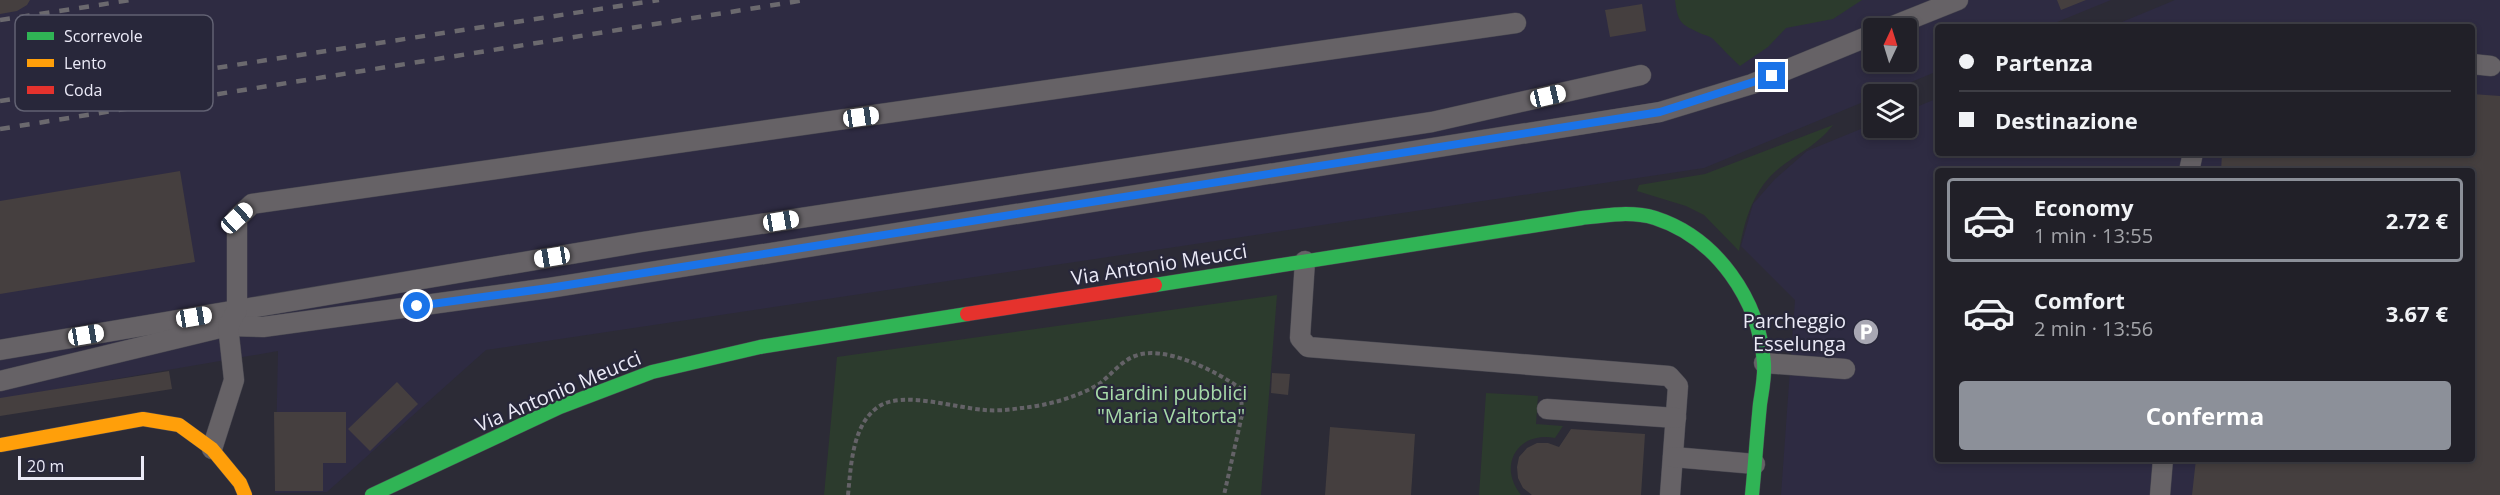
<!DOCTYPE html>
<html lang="it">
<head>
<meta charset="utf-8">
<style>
  body { margin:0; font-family:"Open Sans",sans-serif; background:#292830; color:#f1f3f6; height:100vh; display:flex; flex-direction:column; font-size:22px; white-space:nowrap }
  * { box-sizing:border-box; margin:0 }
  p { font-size:20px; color:#a2a3a8 }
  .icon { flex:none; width:33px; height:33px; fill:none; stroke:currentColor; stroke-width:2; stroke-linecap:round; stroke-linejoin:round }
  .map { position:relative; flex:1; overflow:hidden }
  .sheet { position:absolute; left:1935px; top:168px; width:540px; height:294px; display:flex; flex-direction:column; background:#212028; border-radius:6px; box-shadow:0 3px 9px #0003,0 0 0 2px #3e3e45 }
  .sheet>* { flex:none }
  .banner { position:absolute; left:1935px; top:24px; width:540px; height:132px; border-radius:6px; box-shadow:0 3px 9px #0003,0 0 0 2px #3e3e45; display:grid; align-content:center; height:132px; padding:0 24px; background:#212028 }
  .needle { width:39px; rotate:4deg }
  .buttons { position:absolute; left:1863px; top:18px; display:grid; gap:12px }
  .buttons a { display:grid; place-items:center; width:54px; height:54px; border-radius:6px; background:#212028; box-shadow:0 3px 9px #0003,0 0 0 2px #3e3e45; font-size:30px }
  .scale { position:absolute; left:18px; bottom:15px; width:126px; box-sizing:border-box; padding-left:6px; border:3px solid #ebeaf7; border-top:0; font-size:16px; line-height:21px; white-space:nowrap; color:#ebeaf7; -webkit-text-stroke:4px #28273a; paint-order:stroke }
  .end { position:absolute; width:27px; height:27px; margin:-14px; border:8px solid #1a73e8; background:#fff; box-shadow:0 0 0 3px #fff }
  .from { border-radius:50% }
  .car { position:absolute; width:18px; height:36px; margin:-18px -9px; border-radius:8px; box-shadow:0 0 4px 2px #0007; background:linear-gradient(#fff 24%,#345 0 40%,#fff 0 76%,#345 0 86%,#fff 0) }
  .banner b { display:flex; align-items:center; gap:21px; height:57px; font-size:22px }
  .banner b+b { border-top:2px solid #3e3e45 }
  .banner i { width:15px; height:15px; background:#f1f3f6 }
  ul { padding:10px 0 0; list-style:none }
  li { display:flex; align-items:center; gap:18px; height:84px; margin:0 12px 9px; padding:0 12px; border:3px solid transparent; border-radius:6px }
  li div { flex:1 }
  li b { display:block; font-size:22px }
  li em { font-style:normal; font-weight:700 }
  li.active { border-color:#8c9099 }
  li>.icon { width:54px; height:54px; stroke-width:1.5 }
  .primary-button { display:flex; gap:12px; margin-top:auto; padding:12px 24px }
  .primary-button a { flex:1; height:69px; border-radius:6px; background:#8c9099; color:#fff; font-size:24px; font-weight:700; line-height:69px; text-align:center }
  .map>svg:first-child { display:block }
  .built { fill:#2e2b42; fill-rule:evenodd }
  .green { fill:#2c3b2d }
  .building { fill:#453f3f }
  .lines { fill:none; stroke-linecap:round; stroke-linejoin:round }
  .lane-casing { stroke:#484750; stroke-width:21 }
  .fast-casing { stroke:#484750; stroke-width:15 }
  .slow-casing { stroke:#484750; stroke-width:15 }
  .jam-casing { stroke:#484750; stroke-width:15 }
  .path { stroke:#646267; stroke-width:4; stroke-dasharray:4.5 3; stroke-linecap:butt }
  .lane { stroke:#666266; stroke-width:20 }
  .fast { stroke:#30b455; stroke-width:14 }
  .slow { stroke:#ff9f0a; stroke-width:14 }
  .jam { stroke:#e5322d; stroke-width:14 }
  .rail { stroke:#6b696e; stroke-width:4.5; stroke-dasharray:10 10; stroke-linecap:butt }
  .route { stroke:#1a73e8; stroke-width:8 }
  .labels { text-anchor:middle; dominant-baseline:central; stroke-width:4.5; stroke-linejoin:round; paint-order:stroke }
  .street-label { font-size:20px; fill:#ebeaf7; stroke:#28273a }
  .poi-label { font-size:20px; fill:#ebeaf7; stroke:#28273a; text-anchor:end }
  .park-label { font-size:20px; fill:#a6daa8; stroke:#28273a }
  .key { fill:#28273a; stroke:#626273; stroke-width:1.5 }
  .key-label { font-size:16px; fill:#ebeaf7 }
</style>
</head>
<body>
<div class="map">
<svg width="2500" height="495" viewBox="0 0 2500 495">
  <rect width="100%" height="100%" fill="#2c2b36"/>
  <g class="built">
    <path d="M0,0h2111l-66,27h-107v44l-56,23h-8l-1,4 -169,70 -1218,182 -159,142 -52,1 3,-142 -278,48zM1874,28h32v34h-32z"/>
    <path d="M2175,0h325v495h-719l14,-195 -54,-54 12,-42 22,-25 32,-28 66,-27 1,4h32l1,-17 31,-13v55h534v-126h-362zM1938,171h534v288h-534z"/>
  </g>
  <g class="green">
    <path d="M1675,0h187l-29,19 -47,9 -18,19 -28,19c-9,-8 -17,-17 -26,-26 -2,-3 -9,-5 -12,-6 -22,-10 -24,-11 -27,-34z"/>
    <path d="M1833,125c-16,20 -31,26 -51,41 -28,21 -37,52 -43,85l-35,-36 -18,-9 -49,-15 2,-6 66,-11z"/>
    <path d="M1277,295l-16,200h-437l13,-138z"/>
    <path d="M1486,393l52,3 -2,28 27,2 -8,12c-37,-7 -58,27 -34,57h-42z"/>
  </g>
  <g class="building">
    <path d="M0,0h30l-3,5 -10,6 -17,3z"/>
    <path d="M2057,0h29l-25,10z"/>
    <path d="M1642,4l4,27 -36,6 -5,-27z"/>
    <path d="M2472,94l28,2v399h-308l4,-36h276v-288h-251l1,-18h250z"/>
    <path d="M180,171l15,91 -195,32v-93z"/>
    <path d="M169,371l3,18 -172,27v-18z"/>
    <path d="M1272,373l18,1 -2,21 -17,-2z"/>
    <path d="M397,382l21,22 -48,47 -22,-22z"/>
    <path d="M274,412h72v51h-23v28h-48z"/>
    <path d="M1330,427l85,7 -4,61h-86z"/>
    <path d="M1571,429l74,5 -4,61h-109l-9,-7 -5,-10 -1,-11 2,-10 8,-9 10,-5h11l11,4z"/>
  </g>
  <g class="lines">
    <g class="lane-casing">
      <g id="lane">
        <path d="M1888,28l70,-28"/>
        <path d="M2472,64l19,2"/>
        <path d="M2189,171l4,-18"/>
        <path d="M1305,261l-5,77 8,9 361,29 9,10 -8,109"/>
        <path d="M0,350l642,-108 790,-120 209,-47"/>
        <path d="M1764,363l81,6"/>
        <path d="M0,381l228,-55 35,1 286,-39 1111,-176 92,-28 122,-50"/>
        <path d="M1547,409l129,9"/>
        <path d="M212,449l22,-69 -6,-54 9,-16v-92l15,-14 1264,-181"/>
        <path d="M1673,457l82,7"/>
        <path d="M2160,495l3,-36"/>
      </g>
    </g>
    <g class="fast-casing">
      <g id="fast">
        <path d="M1155,285l427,-67c24,-3 50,-7 73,0 62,20 104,82 109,145 1,14 -2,27 -4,41 -3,30 -5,61 -8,91"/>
        <path d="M372,495l188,-88 92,-35 108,-25 207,-33"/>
      </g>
    </g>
    <g class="slow-casing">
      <path id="slow" d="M0,445l143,-26 36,6 33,24 28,34 5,12"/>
    </g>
    <g class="jam-casing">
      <path id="jam" d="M967,314l188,-29"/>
    </g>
    <path class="path" d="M848,495c3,-29 4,-70 30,-88 24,-17 77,1 107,3 11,1 24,0 36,-2 25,-2 57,-11 78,-24 12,-9 22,-23 36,-28 29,-12 83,16 106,33l1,26 -18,80"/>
    <use href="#lane" class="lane"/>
    <use href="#fast" class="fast"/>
    <use href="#slow" class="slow"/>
    <use href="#jam" class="jam"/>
    <g class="rail">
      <path d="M0,20l131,-20"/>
      <path d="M0,101l659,-101"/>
      <path d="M0,129l805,-129"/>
    </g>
  </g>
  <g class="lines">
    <path class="route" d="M417,306l132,-18 1111,-176 112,-36"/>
  </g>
  <defs>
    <g id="parking-disc" transform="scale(1.35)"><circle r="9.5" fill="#a8a7b3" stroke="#28273a"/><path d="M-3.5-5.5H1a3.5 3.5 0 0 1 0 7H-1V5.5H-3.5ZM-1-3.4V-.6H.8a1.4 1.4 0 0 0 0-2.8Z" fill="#fff"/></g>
  </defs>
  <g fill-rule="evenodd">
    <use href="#parking-disc" x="1866" y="332"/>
  </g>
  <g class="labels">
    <g class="street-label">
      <text transform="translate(1159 264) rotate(-9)">Via Antonio Meucci</text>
      <text transform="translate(558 391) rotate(-23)">Via Antonio Meucci</text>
    </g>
    <g class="poi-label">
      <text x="1846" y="320">Parcheggio<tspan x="1846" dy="23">Esselunga</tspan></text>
    </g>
    <g class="park-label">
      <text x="1171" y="392">Giardini pubblici<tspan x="1171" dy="23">"Maria Valtorta"</tspan></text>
    </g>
  </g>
  <rect x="15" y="15" width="198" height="96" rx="9" class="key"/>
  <rect x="27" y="32" width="27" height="8" fill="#30b455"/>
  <rect x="27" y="59" width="27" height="8" fill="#ff9f0a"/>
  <rect x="27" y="86" width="27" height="8" fill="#e5322d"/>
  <g class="key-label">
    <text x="64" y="42">Scorrevole</text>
    <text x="64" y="69">Lento</text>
    <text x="64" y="96">Coda</text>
  </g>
</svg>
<div class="buttons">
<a><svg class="needle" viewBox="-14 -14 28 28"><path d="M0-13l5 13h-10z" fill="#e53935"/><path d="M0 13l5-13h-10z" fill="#a2a3a8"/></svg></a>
<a><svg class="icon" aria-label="layers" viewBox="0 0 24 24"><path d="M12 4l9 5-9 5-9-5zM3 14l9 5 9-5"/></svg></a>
</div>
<div class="scale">20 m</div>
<i class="end from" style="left:417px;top:306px"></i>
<i class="end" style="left:1772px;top:76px"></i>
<i class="car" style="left:1548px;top:96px;rotate:77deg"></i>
<i class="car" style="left:861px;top:117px;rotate:82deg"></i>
<i class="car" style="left:237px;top:218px;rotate:47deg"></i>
<i class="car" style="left:781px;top:221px;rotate:81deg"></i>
<i class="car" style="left:552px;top:257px;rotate:261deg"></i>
<i class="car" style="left:194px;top:317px;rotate:81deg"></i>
<i class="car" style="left:86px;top:335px;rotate:80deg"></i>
<div class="banner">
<b><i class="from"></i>Partenza</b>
<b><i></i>Destinazione</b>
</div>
<section class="sheet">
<ul>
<li class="active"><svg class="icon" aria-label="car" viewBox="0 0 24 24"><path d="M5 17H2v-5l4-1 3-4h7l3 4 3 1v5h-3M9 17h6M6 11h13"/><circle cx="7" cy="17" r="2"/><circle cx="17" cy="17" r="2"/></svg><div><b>Economy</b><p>1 min · 13:55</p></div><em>2.72 €</em></li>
<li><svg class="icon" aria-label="car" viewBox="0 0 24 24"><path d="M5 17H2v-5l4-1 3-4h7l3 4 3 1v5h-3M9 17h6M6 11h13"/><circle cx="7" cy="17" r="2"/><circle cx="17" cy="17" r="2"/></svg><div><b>Comfort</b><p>2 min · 13:56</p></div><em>3.67 €</em></li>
</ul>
<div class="primary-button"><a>Conferma</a></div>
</section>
</div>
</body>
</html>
